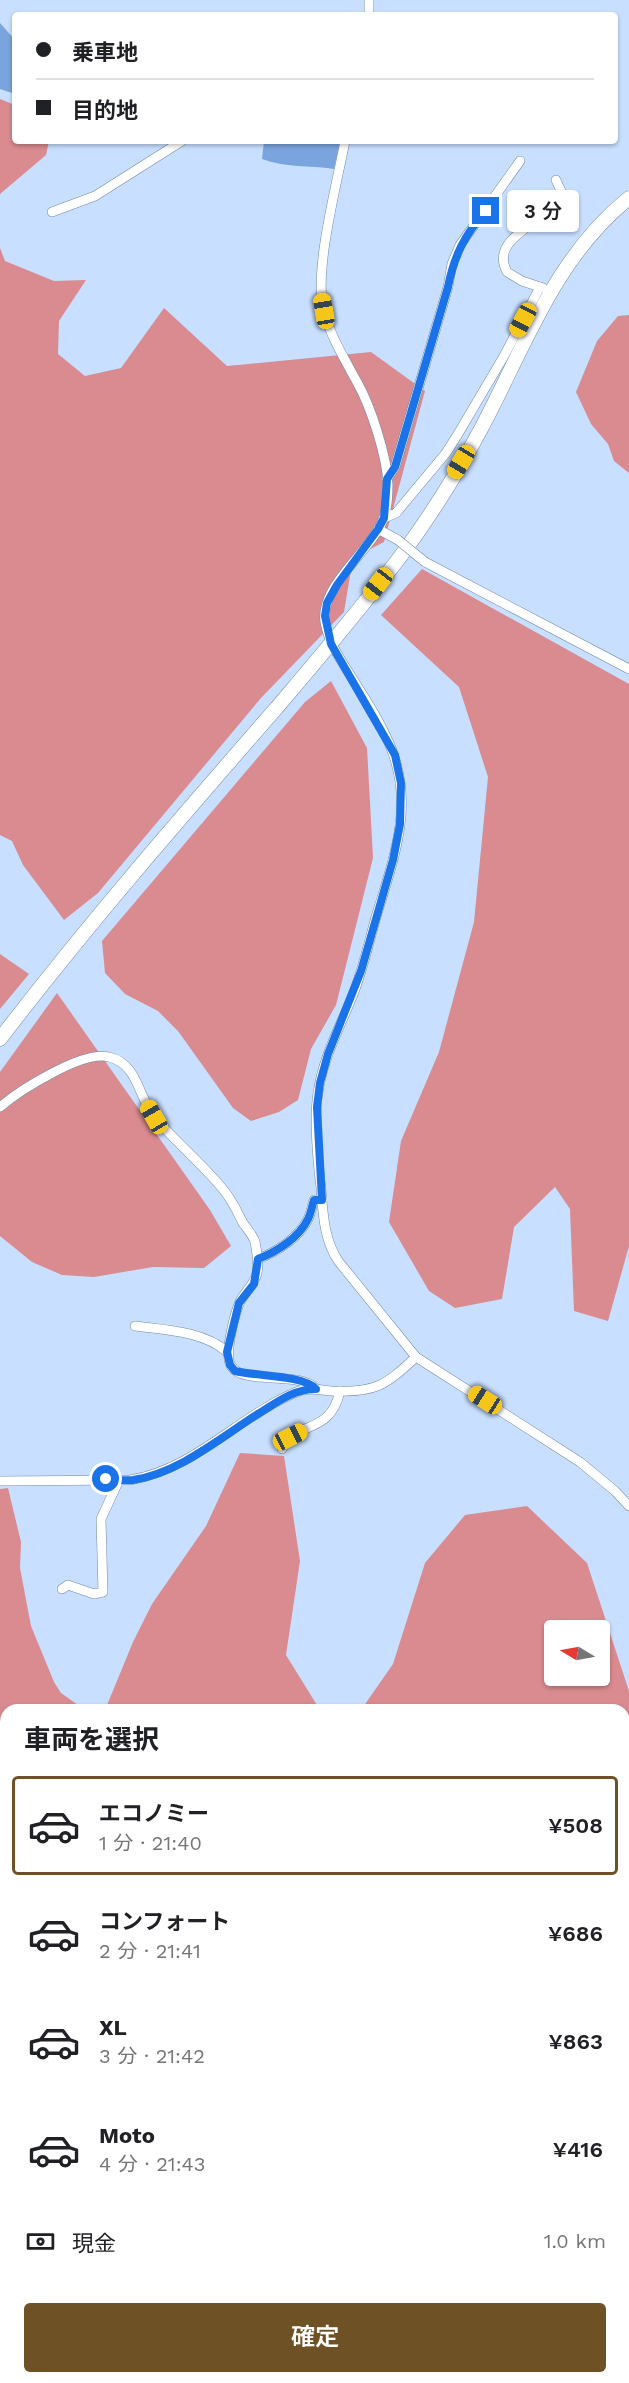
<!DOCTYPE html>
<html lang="ja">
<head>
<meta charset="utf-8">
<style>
  body { margin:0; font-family:"Work Sans","Noto Sans JP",sans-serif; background:#f2f2f2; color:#202124; height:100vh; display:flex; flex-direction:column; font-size:22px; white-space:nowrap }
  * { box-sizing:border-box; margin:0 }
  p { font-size:20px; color:#757577 }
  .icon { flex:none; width:33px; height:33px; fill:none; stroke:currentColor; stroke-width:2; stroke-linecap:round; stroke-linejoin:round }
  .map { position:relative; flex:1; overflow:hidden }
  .sheet { position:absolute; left:0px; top:1704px; width:630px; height:680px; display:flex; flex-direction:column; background:#fff; border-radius:18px 18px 0 0; box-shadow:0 2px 4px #0004 }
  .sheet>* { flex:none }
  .banner { position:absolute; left:12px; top:12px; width:606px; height:132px; border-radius:6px; box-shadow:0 2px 4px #0004; display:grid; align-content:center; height:132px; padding:0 24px; background:#fff }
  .needle { width:39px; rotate:280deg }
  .fabs { position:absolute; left:544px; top:1620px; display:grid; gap:12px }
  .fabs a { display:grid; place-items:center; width:66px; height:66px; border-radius:6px; background:#fff; box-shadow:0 2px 4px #0004; font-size:30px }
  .end { position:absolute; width:27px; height:27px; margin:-14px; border:8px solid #1a73e8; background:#fff; box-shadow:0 0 0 3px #fff }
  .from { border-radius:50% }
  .bubble { position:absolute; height:42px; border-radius:6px; background:#fff; box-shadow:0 2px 4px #0004; font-size:20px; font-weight:600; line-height:42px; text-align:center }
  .car { position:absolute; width:18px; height:36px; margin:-18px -9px; border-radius:8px; box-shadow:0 0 4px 2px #0007; background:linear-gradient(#f5c518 24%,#345 0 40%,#f5c518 0 76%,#345 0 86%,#f5c518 0) }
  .banner b { display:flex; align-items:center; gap:21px; height:57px; font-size:22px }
  .banner b+b { border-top:2px solid #e0e0e0 }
  .banner i { width:15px; height:15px; background:#202124 }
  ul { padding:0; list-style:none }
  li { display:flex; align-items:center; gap:18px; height:99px; margin:0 12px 9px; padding:0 12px; border:3px solid transparent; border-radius:6px }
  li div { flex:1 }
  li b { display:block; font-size:22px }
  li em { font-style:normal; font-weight:600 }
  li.current { border-color:#6e5225 }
  li>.icon { width:54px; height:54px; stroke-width:1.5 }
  h2 { padding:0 24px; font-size:27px; line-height:72px }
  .pay { display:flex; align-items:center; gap:15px; height:66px; padding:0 24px; font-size:22px }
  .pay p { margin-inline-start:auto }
  .primary-button { display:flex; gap:12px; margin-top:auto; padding:12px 24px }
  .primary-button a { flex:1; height:69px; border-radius:6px; background:#6e5225; color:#fff; font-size:24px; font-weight:600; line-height:69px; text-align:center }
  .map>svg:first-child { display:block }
  .forest { fill:#d98b8f; fill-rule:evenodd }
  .water { fill:#7aa4dd }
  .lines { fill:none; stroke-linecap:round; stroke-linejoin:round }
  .street-casing { stroke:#7388a5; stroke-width:10 }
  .secondary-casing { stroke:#7388a5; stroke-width:15 }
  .street { stroke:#fff; stroke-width:9 }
  .secondary { stroke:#fff; stroke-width:14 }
  .street-bridge-casing { stroke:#7388a5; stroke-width:10; stroke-linecap:butt }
  .street-bridge { stroke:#fff; stroke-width:9 }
  .route { stroke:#1a73e8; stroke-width:8 }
</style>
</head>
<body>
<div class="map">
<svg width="629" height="2383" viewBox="0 0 629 2383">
  <rect width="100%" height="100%" fill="#c8dfff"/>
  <g class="forest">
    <path d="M0,99l15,6v36h34l-3,14 -46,39z"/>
    <path d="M0,248l5,13 49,20 32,-1 -27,41 -1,33 27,22 36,-8 43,-60 63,58 144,-14 54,39 -41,151 -31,16 -9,54 -83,86 -163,195 -34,27 -41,-55 -11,-24 -12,-6z"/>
    <path d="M629,315v158l-15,-12 -6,-17 -17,-20 -15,-32 21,-51 21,-25z"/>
    <path d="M422,569l207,115v562l-21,75 -34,-10 -4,-102 -15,-22 -41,40 -12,72 -47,9 -26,-17 -40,-69 12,-81 38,-89 35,-130 14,-145 -29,-90 -78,-72z"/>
    <path d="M331,681l36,67 6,110 -37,147 -25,44 -13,51 -19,12 -28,9 -18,-13 -55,-77 -20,-20 -33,-17 -20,-21 -3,-32 203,-239z"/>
    <path d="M0,954l29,20 -29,35z"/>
    <path d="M57,993l153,217 21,36 -27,22 -51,-1 -59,10 -32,-2 -30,-13 -32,-26v-164z"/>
    <path d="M240,1453l44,3 16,105 -14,94 34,55h-215l28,-68 19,-38 54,-78z"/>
    <path d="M8,1488l13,54 -1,26 11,58 23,56 7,11 24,17h-79v668h618v-668h-263l32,-46 32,-101 40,-48 62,-9 60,57 42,128v692h-629v-894zM555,1630h45v46h-45z"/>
  </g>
  <g class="water">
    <path d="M0,23l15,17v54l-15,-5z"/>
    <path d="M264,141h76l-6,28c-24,-4 -49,-1 -72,-10z"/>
  </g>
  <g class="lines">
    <g class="street-casing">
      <g id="street">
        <path d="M369,15v-15"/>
        <path d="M345,141c-8,43 -32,131 -21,171 7,25 21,48 33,70 14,25 30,74 31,103 0,11 -1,25 -5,35 -13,32 -63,65 -58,102 4,22 17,40 29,59 30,48 54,84 46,144 -4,31 -15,62 -24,92 -7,25 -13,51 -22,75 -13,33 -31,65 -36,101 -4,24 0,70 3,95 2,26 3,53 18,74l77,95 164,105 35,29 14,15"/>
        <path d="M52,212l43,-16 87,-55"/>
        <path d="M543,288l-21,-7 -15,-9c-20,-38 47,-49 54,-81l-5,-11"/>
        <path d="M387,479l8,-12 53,-180 4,-23 8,-19 60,-84"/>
        <path d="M384,518l12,-5 50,-60 12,-19 46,-78 36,-69"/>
        <path d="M378,529l20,11"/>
        <path d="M425,562l204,107"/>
        <path d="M0,1107c20,-17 83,-57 109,-50 30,7 29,42 47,62 21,24 46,45 66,69 9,10 15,23 21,35 4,6 10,12 12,19 2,10 4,21 2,31 -3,13 -14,20 -18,31 -5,13 -15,51 -8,62 13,20 68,4 85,23"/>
        <path d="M258,1259c18,-7 41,-21 50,-40 3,-6 4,-13 6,-19h8"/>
        <path d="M135,1326c29,4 69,5 92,26"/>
        <path d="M282,1449c15,-30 48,-13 58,-58"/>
        <path d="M0,1481l130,-1c66,-11 109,-65 169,-89 10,-4 22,-1 32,0 44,2 54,-5 85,-34"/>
        <path d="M62,1589l6,-4 26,9 9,-2 -2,-73 18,-39"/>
      </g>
    </g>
    <g class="secondary-casing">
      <path id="secondary" d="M0,1039c88,-115 184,-225 279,-334 41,-48 82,-97 121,-148 30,-40 58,-85 82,-130 43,-81 73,-170 147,-229"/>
    </g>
    <use href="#street" class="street"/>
    <use href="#secondary" class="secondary"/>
    <g class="street-bridge-casing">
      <path id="street-bridge" d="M398,540l27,22"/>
    </g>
    <use href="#street-bridge" class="street-bridge"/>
  </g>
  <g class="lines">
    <path class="route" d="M106,1479c9,1 18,2 27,1 46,-7 87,-42 125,-66 19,-12 36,-25 58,-25 -12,-14 -61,-13 -81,-18l-5,-6 -3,-13 12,-49 15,-19 4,-25c18,-7 41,-21 50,-40 3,-6 4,-13 6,-19h8l-5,-93 3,-24 8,-29 33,-83 32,-111 7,-36 1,-41 -6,-28 -64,-111 -6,-28 2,-13 10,-18 41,-56 6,-11 3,-39 8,-12 53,-180c6,-31 17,-53 38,-76"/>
  </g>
</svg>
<div class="fabs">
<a><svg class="needle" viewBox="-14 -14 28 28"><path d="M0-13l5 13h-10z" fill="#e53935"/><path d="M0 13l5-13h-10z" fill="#757577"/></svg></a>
</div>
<i class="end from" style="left:106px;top:1479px"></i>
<i class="end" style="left:486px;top:211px"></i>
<div class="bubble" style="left:507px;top:190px;width:72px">3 分</div>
<i class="car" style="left:324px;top:311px;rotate:350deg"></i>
<i class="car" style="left:523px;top:320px;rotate:208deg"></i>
<i class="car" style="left:461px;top:462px;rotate:211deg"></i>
<i class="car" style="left:378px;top:584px;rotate:218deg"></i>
<i class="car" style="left:154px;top:1117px;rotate:330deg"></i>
<i class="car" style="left:485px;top:1400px;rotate:302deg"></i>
<i class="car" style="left:290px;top:1437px;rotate:63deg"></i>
<div class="banner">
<b><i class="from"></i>乗車地</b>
<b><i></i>目的地</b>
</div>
<section class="sheet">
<h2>車両を選択</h2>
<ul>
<li class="current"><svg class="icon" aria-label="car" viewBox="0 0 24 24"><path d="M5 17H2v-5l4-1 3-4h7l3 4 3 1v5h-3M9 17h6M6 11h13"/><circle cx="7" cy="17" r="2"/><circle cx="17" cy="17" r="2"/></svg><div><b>エコノミー</b><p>1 分 · 21:40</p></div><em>¥508</em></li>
<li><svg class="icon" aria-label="car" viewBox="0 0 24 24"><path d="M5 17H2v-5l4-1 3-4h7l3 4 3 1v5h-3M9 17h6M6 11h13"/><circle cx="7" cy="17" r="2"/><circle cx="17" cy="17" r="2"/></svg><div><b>コンフォート</b><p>2 分 · 21:41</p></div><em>¥686</em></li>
<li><svg class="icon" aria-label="car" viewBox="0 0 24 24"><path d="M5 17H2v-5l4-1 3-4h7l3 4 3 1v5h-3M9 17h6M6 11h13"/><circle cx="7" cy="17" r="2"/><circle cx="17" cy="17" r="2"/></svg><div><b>XL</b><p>3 分 · 21:42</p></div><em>¥863</em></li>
<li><svg class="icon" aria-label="car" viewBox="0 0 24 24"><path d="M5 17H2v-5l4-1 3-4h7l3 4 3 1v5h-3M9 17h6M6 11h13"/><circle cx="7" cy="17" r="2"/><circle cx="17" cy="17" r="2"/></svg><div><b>Moto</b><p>4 分 · 21:43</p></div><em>¥416</em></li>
</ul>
<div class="pay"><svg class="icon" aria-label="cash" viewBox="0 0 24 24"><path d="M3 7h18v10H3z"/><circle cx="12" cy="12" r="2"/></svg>現金<p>1.0 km</p></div>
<div class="primary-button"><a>確定</a></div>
</section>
</div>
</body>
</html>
